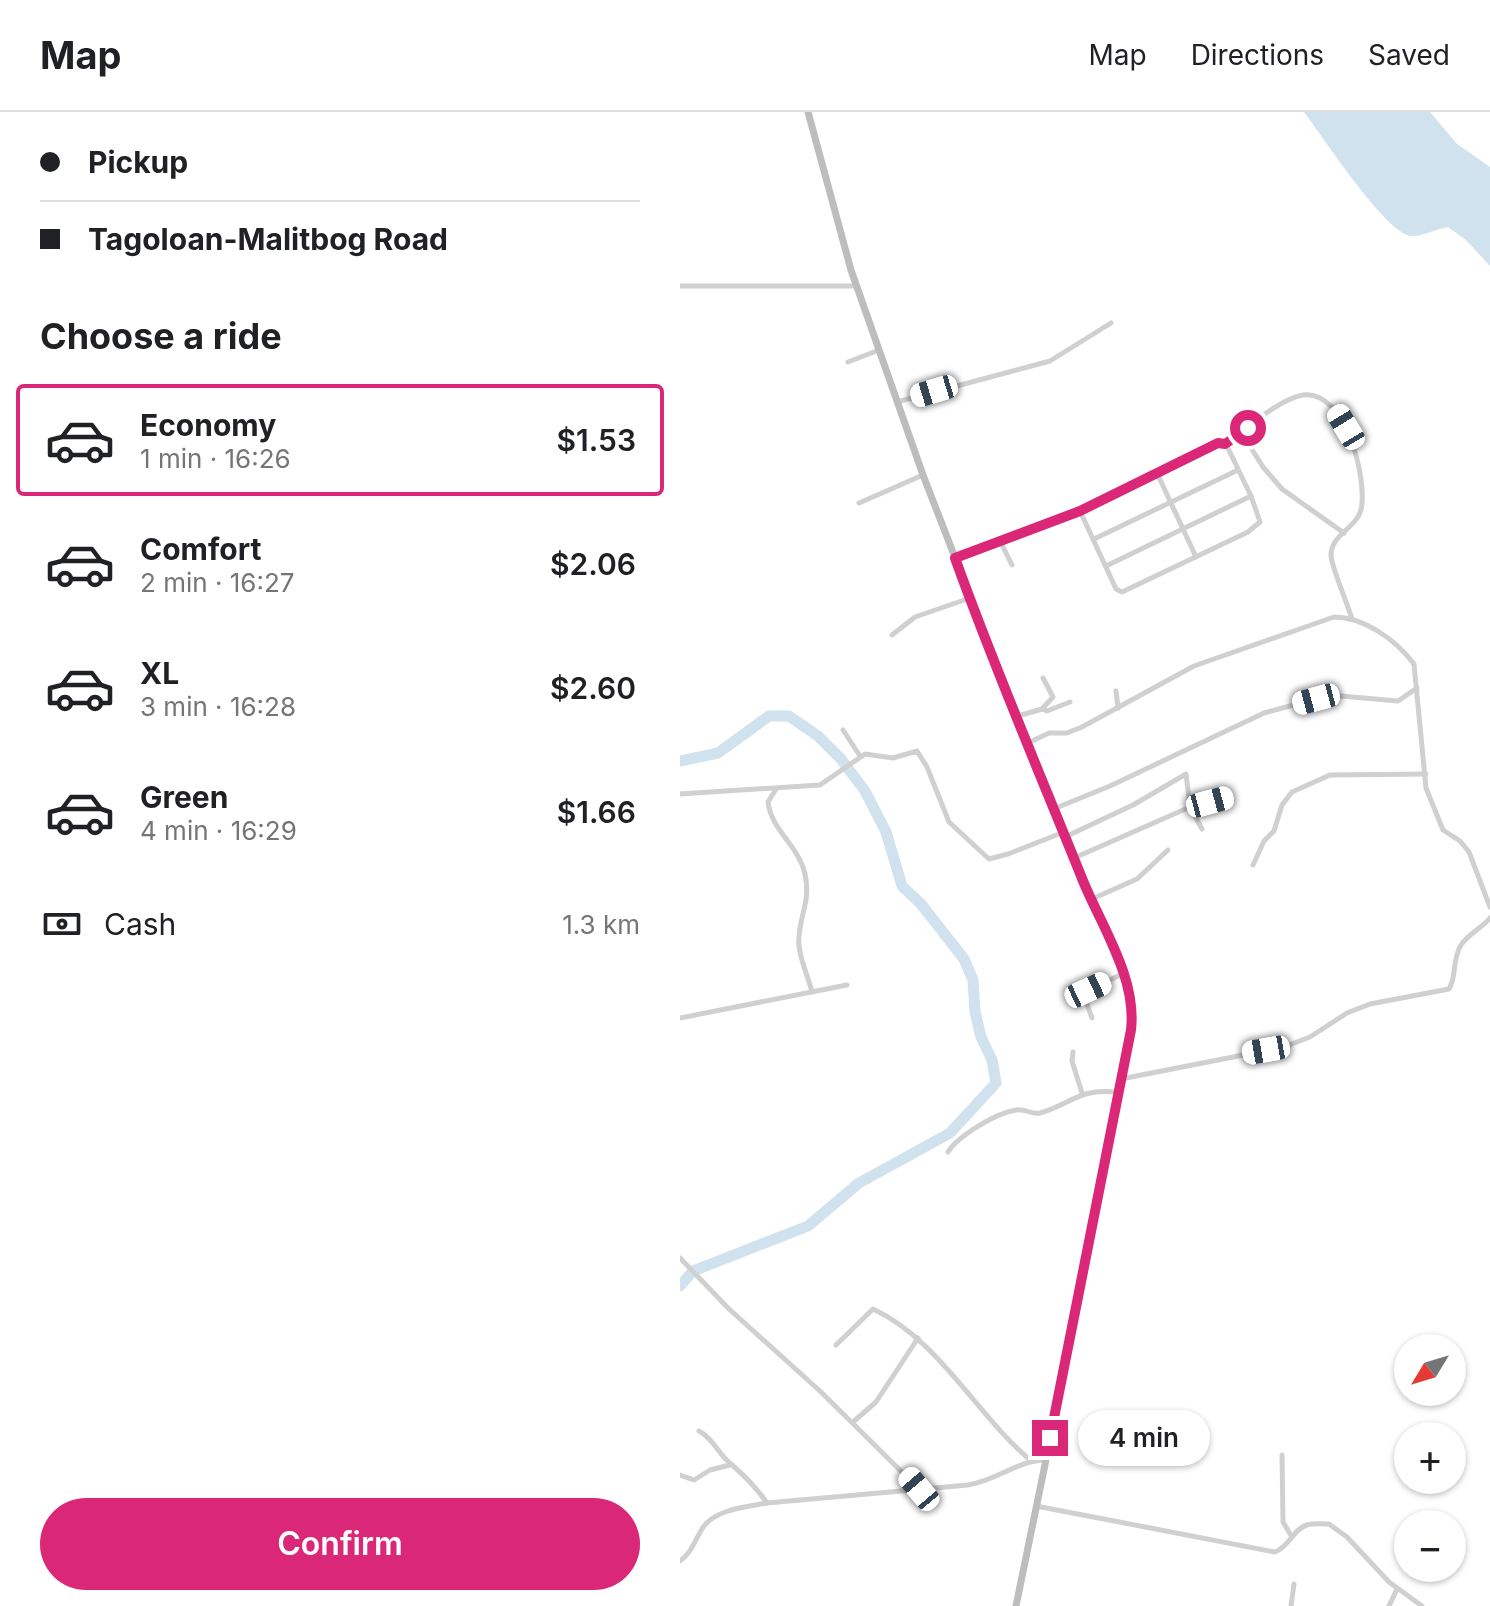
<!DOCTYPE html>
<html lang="en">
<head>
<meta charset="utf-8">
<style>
  body { margin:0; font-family:Inter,sans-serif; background:#f6f6f6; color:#202124; height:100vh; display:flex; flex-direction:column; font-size:30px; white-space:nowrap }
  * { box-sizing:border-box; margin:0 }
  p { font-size:26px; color:#757577 }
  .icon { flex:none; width:44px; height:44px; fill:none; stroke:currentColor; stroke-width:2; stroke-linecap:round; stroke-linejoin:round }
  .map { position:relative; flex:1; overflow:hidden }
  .panel { display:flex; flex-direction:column; background:#fff; width:680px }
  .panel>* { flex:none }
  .top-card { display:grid; align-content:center; height:176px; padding:0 40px; background:#fff }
  .needle { width:52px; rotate:232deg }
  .controls { position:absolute; left:714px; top:1222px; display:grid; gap:16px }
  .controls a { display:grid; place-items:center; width:72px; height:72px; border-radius:50%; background:#fff; box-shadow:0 2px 6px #0004; font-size:40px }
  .end { position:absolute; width:36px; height:36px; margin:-18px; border:10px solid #db2777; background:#fff; box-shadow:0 0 0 4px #fff }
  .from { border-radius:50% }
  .bubble { position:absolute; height:56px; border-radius:28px; background:#fff; box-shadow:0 2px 6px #0004; font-size:26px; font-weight:600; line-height:56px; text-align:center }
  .car { position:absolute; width:24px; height:48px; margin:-24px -12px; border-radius:10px; box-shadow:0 0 6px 2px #0007; background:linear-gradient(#fff 24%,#345 0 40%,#fff 0 76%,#345 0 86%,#fff 0) }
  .top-card b { display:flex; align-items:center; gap:28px; height:76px; font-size:30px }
  .top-card b+b { border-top:2px solid #e0e0e0 }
  .top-card i { width:20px; height:20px; background:#202124 }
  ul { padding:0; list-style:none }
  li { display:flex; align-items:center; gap:24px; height:112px; margin:0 16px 12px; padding:0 24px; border:4px solid transparent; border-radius:8px }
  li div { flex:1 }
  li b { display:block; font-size:30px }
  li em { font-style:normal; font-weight:600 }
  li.on { border-color:#db2777 }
  li>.icon { width:72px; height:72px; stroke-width:1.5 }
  h2 { padding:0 40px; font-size:36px; line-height:96px }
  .pay { display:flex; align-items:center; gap:20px; height:88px; padding:0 40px; font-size:30px }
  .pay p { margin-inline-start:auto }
  .cta { display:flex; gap:16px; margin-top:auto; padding:16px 40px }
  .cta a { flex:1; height:92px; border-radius:48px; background:#db2777; color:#fff; font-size:32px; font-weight:600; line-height:92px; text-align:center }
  header { display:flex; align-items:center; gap:48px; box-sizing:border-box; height:112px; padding:0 40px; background:#fff; border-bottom:2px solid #e0e0e0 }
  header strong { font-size:38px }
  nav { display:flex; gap:44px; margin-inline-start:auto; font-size:28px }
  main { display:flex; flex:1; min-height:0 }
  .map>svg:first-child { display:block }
  .water { fill:#cfe2ee }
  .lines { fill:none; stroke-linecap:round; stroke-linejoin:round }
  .river { stroke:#cfe2ee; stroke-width:11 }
  .minor { stroke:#d0d0d0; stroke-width:5 }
  .secondary { stroke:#bdbdbd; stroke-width:7 }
  .route { stroke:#db2777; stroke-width:10 }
</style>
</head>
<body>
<header>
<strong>Map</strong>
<nav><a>Map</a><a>Directions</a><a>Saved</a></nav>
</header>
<main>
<section class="panel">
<div class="top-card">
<b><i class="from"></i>Pickup</b>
<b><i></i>Tagoloan-Malitbog Road</b>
</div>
<h2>Choose a ride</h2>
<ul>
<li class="on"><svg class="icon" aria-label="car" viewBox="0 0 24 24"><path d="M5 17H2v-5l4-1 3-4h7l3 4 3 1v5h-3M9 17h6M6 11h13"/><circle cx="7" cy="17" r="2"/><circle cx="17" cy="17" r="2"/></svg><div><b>Economy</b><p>1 min · 16:26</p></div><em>$1.53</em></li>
<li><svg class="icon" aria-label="car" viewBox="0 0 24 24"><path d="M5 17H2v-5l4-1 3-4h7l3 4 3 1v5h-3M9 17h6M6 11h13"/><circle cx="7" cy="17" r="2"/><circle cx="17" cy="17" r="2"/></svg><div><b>Comfort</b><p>2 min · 16:27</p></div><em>$2.06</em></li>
<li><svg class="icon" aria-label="car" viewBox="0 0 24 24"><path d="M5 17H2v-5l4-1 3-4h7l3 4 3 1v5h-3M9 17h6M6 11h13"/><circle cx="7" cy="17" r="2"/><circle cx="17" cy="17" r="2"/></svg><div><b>XL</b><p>3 min · 16:28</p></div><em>$2.60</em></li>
<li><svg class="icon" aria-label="car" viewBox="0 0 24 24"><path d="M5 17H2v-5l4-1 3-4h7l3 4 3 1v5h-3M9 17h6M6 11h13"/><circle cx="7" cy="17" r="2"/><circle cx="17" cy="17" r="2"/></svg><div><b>Green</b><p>4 min · 16:29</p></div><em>$1.66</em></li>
</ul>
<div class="pay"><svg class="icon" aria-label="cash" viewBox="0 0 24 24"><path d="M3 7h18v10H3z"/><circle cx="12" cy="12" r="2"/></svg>Cash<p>1.3 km</p></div>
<div class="cta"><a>Confirm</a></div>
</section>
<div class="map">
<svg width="810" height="1494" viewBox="0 0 810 1494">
  <rect width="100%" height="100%" fill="#fff"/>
  <path class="water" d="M624,0h126l27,32 33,23v99l-24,-26 -18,-13c-12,2 -25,9 -36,9 -24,1 -91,-102 -108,-124z"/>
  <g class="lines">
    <path class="river" d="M0,649l38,-8 51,-37h20l29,20 23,23 24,32 21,41 16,54 19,18 43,55 9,21 2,32 6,25 11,23 4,23 -46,50 -91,50 -51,43 -115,45 -13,15"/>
    <g class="minor">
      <path d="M0,174h177"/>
      <path d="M168,250l31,-12"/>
      <path d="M217,290l153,-41 61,-38"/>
      <path d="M561,320l22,35 19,22 62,44"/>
      <path d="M477,361l39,84"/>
      <path d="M179,391l64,-28"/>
      <path d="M400,399l36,78 6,3 126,-60 12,-10 -9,-26 -25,-52"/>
      <path d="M414,427l144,-69"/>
      <path d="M320,429l12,24"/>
      <path d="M275,446l125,-47 138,-68 7,1c21,-15 54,-45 78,-49 42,-6 65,84 58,115 -5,18 -30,25 -30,45 0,11 17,50 21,64"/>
      <path d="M426,454l145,-70"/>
      <path d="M212,523l23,-18 55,-19"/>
      <path d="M436,579l2,17"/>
      <path d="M362,597l5,2 23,-9"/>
      <path d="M338,604l24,-7 11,-12 -10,-19"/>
      <path d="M163,618l17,26"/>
      <path d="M348,631l21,-10h18l15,-6 112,-61 140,-49c30,0 62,23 80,47l12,124 17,42 17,11 9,11 21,55"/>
      <path d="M96,677l-8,13c3,28 31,44 37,72 6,27 -5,40 -6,63 -2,16 9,39 13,55"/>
      <path d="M0,682l140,-9 45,-31 28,4 24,-7 10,16 22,55 40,37 19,-5 56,-22"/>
      <path d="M376,696l54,-22 154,-73 52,-14 25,-3 57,5 19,-13"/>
      <path d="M387,724l66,-31 53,-31 4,33 12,22"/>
      <path d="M394,746l116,-51 39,-10"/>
      <path d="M573,753l11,-24 10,-10 8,-26 10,-13 38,-17 96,-1"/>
      <path d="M412,787l45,-20 31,-29"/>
      <path d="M0,906l167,-33"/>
      <path d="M412,906l-7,-19 1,-7 36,-18"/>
      <path d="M393,940l-1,9 10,32"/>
      <path d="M441,967l163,-32 26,-10 37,-24 23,-9 79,-15c8,-13 3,-30 12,-44 7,-11 21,-17 29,-27"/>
      <path d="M268,1040c10,-16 48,-39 68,-42 9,-2 15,5 24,3 32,-9 38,-25 77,-21"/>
      <path d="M0,1146l48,50 93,84 97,96"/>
      <path d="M156,1233l37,-36c65,30 103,105 157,151"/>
      <path d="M173,1310l23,-20 42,-64"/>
      <path d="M19,1319c15,8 19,23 32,33 14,12 25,23 36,39"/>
      <path d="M602,1343l1,67 9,15"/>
      <path d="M0,1363l14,5 16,-10 20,-5"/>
      <path d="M356,1394l239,46c14,-5 18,-23 32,-27 7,-2 15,-1 22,-1l18,13 42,45 33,24"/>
      <path d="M0,1449c12,-9 14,-19 22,-32 12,-20 44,-22 65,-26l201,-18c30,-5 50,-25 78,-25"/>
      <path d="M611,1494l3,-22"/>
      <path d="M709,1494l8,-17"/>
    </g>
    <path class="secondary" d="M128,0l43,158 72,205 71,183 132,324 5,20v28l-51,264 -64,312"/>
  </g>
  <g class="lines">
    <path class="route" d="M370,1326l81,-408c6,-52 -29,-103 -48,-149 -43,-107 -89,-214 -128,-323l125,-47 138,-68 7,1 23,-16"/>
  </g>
</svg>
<div class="controls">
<a><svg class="needle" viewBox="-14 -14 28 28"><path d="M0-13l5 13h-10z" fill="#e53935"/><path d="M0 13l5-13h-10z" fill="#757577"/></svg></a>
<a>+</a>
<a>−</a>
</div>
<i class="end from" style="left:568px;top:316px"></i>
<i class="end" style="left:370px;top:1326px"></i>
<div class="bubble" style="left:398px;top:1298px;width:132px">4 min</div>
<i class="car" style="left:254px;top:279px;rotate:253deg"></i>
<i class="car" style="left:666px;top:315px;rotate:329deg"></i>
<i class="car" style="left:636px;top:587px;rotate:255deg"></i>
<i class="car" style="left:530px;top:690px;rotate:75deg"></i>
<i class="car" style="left:408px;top:878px;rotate:65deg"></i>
<i class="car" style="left:586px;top:938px;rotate:260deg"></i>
<i class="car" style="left:239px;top:1377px;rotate:320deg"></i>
</div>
</main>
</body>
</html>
